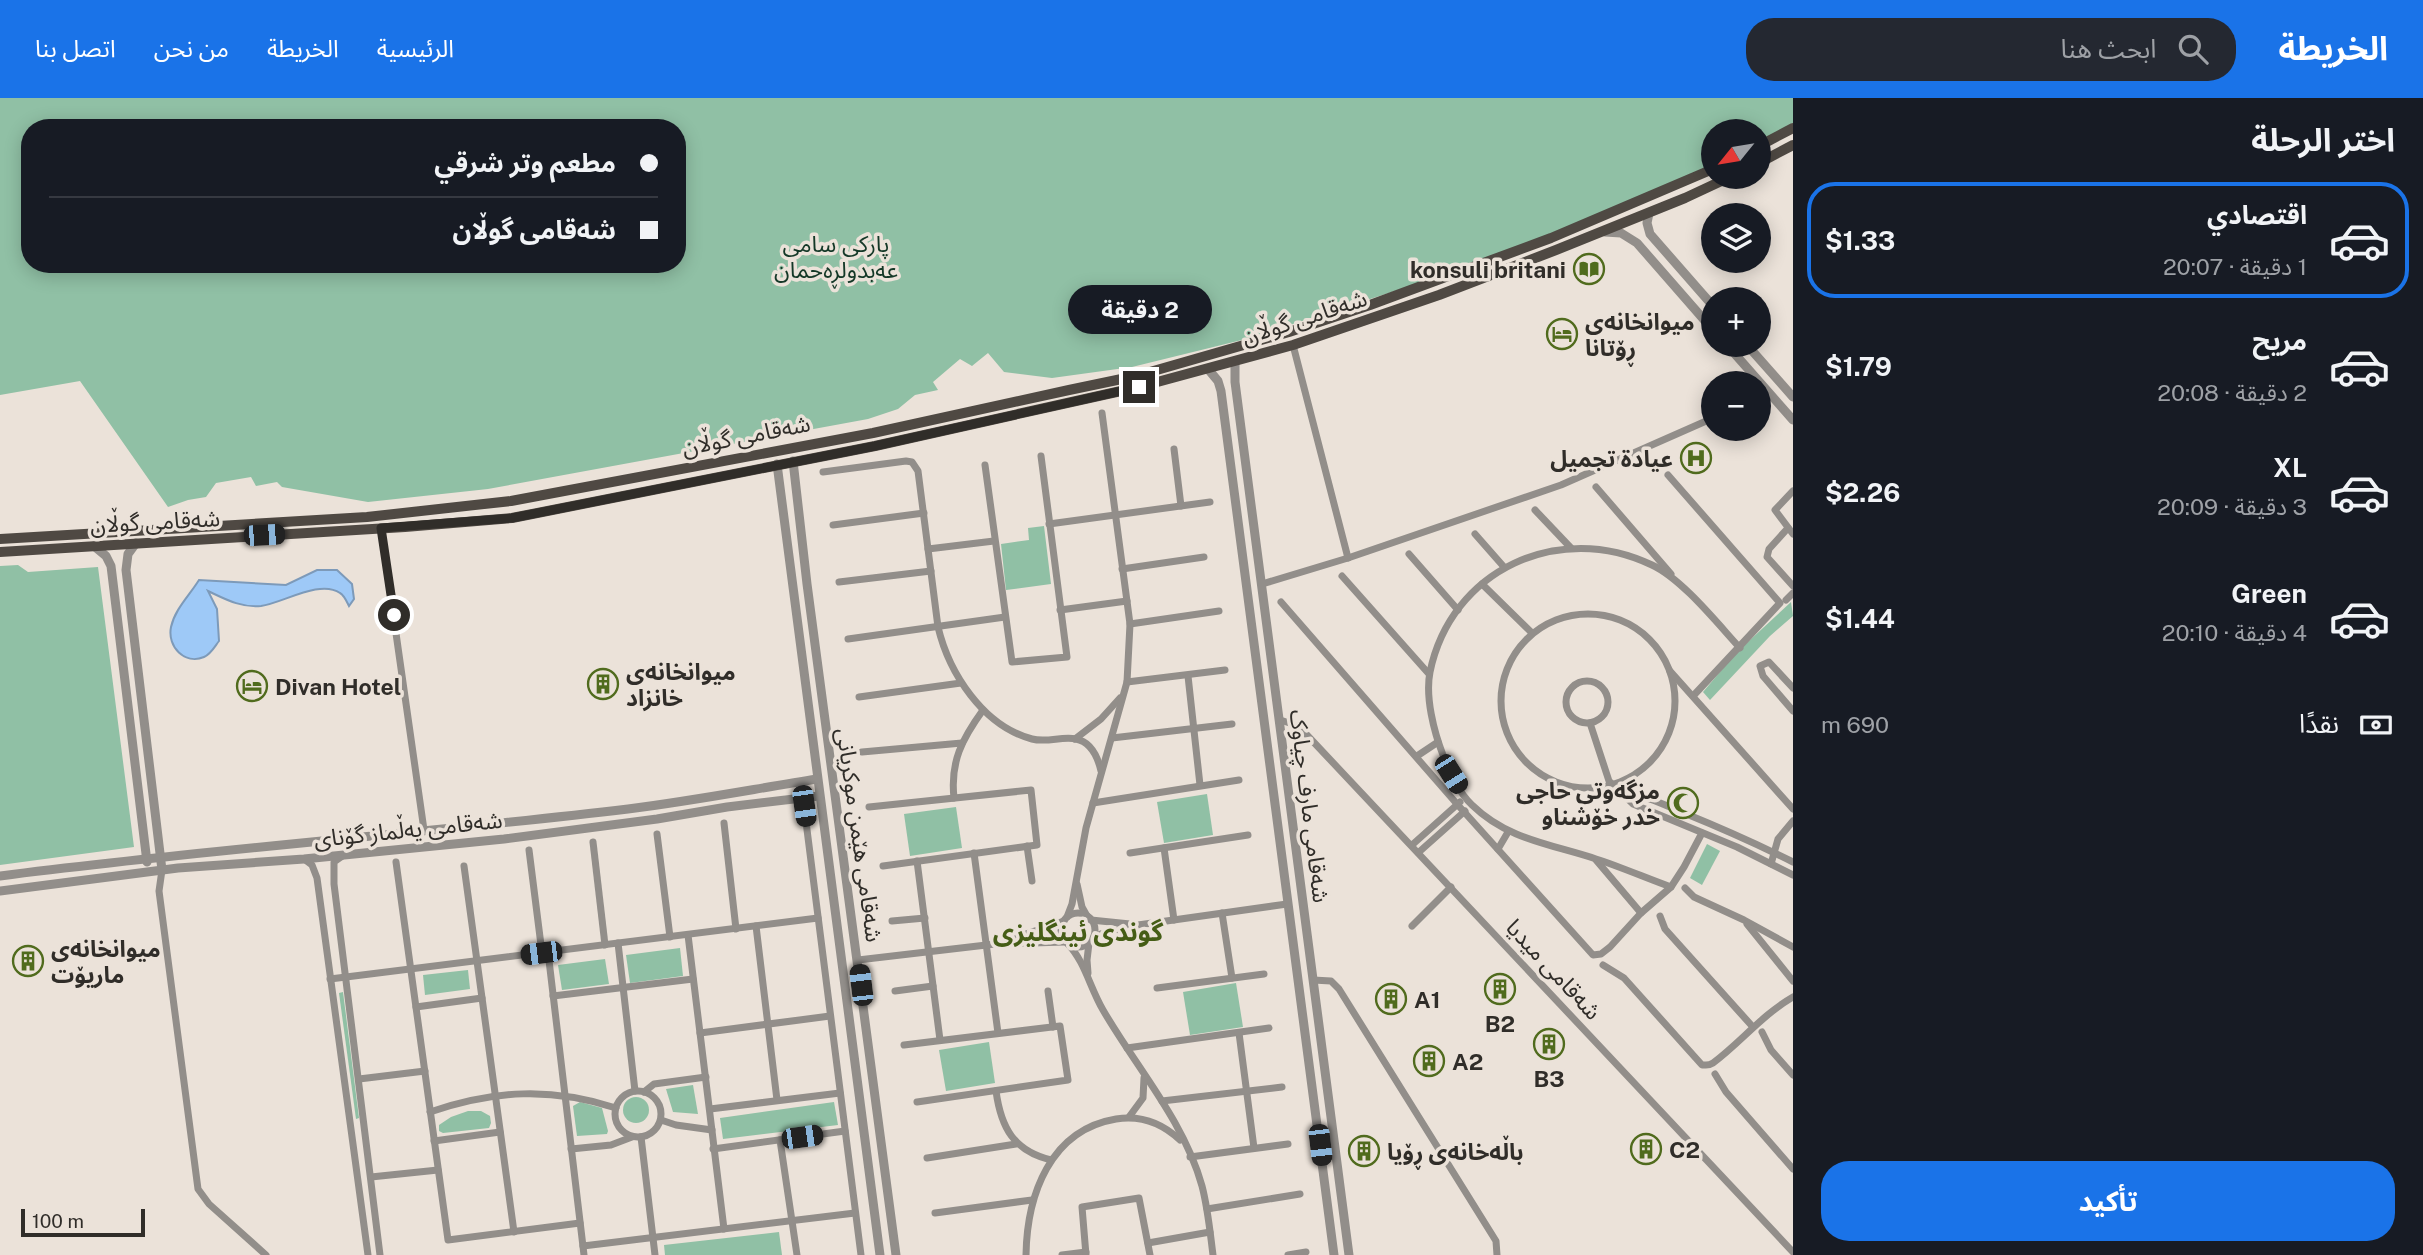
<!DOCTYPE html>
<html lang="ar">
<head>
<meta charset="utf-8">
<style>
  body { margin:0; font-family:"Public Sans","Noto Sans Arabic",sans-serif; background:#242831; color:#f1f3f6; direction:rtl; height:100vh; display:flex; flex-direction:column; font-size:26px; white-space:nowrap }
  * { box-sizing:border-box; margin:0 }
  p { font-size:23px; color:#9ea1a6 }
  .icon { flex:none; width:38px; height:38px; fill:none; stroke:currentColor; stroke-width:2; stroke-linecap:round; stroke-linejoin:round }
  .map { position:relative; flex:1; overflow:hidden; direction:ltr }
  .panel { display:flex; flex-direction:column; background:#171b24; width:630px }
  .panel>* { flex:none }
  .hud { position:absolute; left:21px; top:21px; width:665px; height:154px; border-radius:28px; box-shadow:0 4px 18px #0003; direction:rtl; display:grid; align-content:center; height:154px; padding:0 28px; background:#171b24 }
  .needle { width:46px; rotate:240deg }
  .fabs { position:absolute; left:1701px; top:21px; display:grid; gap:14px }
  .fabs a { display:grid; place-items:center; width:70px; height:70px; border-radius:50%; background:#171b24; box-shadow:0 4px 18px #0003; font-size:35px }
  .scale { position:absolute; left:21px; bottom:18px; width:124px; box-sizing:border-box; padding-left:7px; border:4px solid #302d29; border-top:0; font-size:19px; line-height:24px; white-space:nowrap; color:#302d29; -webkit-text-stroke:5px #ebe2d9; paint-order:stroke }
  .end { position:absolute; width:32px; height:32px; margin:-16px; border:9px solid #302d29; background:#fff; box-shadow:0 0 0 4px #fff }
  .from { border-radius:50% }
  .bubble { position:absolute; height:49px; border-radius:24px; background:#171b24; box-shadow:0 4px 18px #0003; font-size:23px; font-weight:700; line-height:49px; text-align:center; direction:rtl }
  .car { position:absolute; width:21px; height:42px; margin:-21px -10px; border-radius:9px; box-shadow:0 0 5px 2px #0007; background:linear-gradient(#222 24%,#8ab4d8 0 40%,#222 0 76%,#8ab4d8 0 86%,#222 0) }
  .hud b { display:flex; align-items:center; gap:24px; height:66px; font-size:26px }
  .hud b+b { border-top:2px solid #363941 }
  .hud i { width:18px; height:18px; background:#f1f3f6 }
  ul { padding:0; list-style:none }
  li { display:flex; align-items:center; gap:21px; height:116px; margin:0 14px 10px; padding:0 14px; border:4px solid transparent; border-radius:28px }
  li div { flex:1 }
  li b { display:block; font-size:26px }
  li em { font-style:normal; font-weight:700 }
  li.current { border-color:#1a73e8 }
  li>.icon { width:63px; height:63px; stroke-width:1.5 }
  h2 { padding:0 28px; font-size:32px; line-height:84px }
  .pay { display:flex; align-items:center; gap:18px; height:77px; padding:0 28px; font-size:26px }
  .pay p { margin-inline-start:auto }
  .button { display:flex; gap:14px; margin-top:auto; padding:14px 28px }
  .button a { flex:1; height:80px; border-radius:28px; background:#1a73e8; color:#fff; font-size:28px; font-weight:700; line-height:80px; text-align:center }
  header { display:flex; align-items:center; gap:42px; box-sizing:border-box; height:98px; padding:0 35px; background:#1a73e8; color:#fff }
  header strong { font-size:33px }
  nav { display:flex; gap:38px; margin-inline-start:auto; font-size:24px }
  .search { width:490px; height:63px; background:#242831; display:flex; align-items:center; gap:18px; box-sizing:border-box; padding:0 24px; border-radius:28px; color:#9ea1a6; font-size:26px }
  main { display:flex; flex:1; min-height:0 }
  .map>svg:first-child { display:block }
  .green { fill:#90c0a5; fill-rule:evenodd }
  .water { fill:#9ec9f7; stroke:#7d9ab9; stroke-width:2 }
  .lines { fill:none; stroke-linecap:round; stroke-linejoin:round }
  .minor { stroke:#928e8a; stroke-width:7 }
  .tertiary { stroke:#928e8a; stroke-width:9 }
  .primary { stroke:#4f4943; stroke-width:10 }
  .route { stroke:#302d29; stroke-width:9 }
  .labels { text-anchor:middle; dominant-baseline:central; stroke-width:7; stroke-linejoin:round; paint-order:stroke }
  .park-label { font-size:23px; fill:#143827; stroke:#ebe2d9 }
  .poi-label { font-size:23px; font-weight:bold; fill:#302d29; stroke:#ebe2d9; text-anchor:start }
  .street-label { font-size:23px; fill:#302d29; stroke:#ebe2d9 }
  .quarter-label { font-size:26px; font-weight:bold; fill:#455d16; stroke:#ebe2d9 }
</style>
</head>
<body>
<header>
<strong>الخريطة</strong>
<div class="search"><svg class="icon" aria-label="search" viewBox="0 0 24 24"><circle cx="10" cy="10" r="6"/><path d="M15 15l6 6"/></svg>ابحث هنا</div>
<nav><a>الرئيسية</a><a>الخريطة</a><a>من نحن</a><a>اتصل بنا</a></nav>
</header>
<main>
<section class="panel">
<h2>اختر الرحلة</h2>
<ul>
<li class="current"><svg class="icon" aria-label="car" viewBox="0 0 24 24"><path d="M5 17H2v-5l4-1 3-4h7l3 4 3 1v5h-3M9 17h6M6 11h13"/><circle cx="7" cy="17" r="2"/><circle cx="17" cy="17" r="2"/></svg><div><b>اقتصادي</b><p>1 دقيقة · 20:07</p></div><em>$1.33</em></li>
<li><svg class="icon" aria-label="car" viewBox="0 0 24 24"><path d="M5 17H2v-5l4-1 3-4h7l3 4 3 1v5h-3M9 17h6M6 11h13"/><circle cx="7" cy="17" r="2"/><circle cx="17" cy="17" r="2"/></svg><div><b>مريح</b><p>2 دقيقة · 20:08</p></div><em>$1.79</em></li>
<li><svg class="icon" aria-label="car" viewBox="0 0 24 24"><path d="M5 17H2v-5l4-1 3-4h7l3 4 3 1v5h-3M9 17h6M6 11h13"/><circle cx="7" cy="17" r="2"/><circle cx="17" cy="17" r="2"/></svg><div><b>XL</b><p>3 دقيقة · 20:09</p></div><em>$2.26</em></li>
<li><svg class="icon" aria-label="car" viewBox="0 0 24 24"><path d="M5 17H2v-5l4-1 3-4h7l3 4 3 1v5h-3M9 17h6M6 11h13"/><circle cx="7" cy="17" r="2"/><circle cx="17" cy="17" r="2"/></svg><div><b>Green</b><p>4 دقيقة · 20:10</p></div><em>$1.44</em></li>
</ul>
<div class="pay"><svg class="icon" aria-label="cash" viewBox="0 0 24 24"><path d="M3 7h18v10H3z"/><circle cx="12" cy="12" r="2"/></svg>نقدًا<p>690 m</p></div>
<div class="button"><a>تأكيد</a></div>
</section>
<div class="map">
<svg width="1793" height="1157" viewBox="0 0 1793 1157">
  <rect width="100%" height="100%" fill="#ebe2d9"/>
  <g class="green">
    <path d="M0,0h1793v25l-34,19v-11h-46v37l-201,85 -262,85 -118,29 -80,11 -48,-6 -16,-19 -16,13 -12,-7 -27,23 5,8 -23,5 -17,14 -30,10 -380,70 -120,13 -86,-15 -5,-5 -21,4 -5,-9 -35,6 -10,14 -18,3 -20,7 -88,-126 -80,14zM30,30h647v136h-647z"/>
    <path d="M1044,428l7,58 -45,6 -5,-46 28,-4 -1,-12z"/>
    <path d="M18,467l10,7 70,-5 36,280 -134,18v-299z"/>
    <path d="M1791,504l2,14 -23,20 -60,64 -7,-8 33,-39z"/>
    <path d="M1207,696l6,41 -49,8 -7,-41z"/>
    <path d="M956,709l6,41 -52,8 -6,-42z"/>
    <path d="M1707,746l13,7 -18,34 -12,-7z"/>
    <path d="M680,850l3,28 -53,7 -4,-28z"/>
    <path d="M605,861l4,25 -47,6 -4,-25z"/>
    <path d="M468,872l2,19 -45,6 -2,-20z"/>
    <path d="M1236,885l7,44 -53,8 -7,-43z"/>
    <path d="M343,894l16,126 -3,1 -17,-126z"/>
    <path d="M989,944l6,41 -49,8 -7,-41z"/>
    <path d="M693,987l5,29 -25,-2 -7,-23z"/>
    <circle cx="636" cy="1012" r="13"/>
    <path d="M580,1004l22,6 6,23 -1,3 -30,2 -4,-30z"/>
    <path d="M834,1004l4,23 -115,14 -3,-21z"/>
    <path d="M468,1013h13l9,5 1,7 -2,5 -46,5 -4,-2v-6l12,-8z"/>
    <path d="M779,1134l3,23h-117l-1,-10z"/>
  </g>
  <path class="water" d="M317,472h20l15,14 2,15 -5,7c-2,-4 -5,-11 -9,-13 -20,-14 -57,10 -79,13 -20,2 -36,-7 -53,-15l9,18 2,32c-4,5 -8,13 -15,16 -19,8 -37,-10 -33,-30 4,-18 18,-31 28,-47l87,5z"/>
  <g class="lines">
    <g class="minor">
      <path d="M1293,247l55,213"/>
      <path d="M1174,351l7,57"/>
      <path d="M985,367l27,197 55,-5 -26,-201"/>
      <path d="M823,374l83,-11 6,1 6,9 20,156c11,46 45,99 94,112 15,4 30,-3 44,0 15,3 22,19 25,32"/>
      <path d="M1668,377l112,128 -86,92"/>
      <path d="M1596,389l75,87"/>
      <path d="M1793,393l-18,19 18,24"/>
      <path d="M1535,412l36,38"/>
      <path d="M1049,426l161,-22"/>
      <path d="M833,427l91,-12"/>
      <path d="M381,430l43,302"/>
      <path d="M1788,430l-19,21 -2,8 26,29"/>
      <path d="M1475,436l29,33"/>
      <path d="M928,451l66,-8"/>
      <path d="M1409,456l49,56"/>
      <path d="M1122,471l82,-12"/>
      <path d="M1342,478l87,98"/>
      <path d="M839,484l92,-11"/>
      <path d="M1262,486l86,-26 213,-73 152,-67"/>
      <path d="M1482,486l50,49"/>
      <path d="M1786,502l7,-7"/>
      <path d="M1281,504l176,202 136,151 8,-1 9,-7 31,-34 30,-26 13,-20 18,-34"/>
      <path d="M1060,512l67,-9"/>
      <circle cx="1588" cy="603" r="87"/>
      <path d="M1130,526l89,-13"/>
      <path d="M848,541l157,-22"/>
      <path d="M1670,573l123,138"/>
      <path d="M1188,578l12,109"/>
      <circle cx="1587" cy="604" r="21"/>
      <path d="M1127,584l98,-12"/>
      <path d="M1793,590l-24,-26 -9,4 3,10 30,35"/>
      <path d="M859,599l102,-14"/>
      <path d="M1280,622l13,4 13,10 487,518"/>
      <path d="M1590,625l19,58 24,23 104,43 56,28"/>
      <path d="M1112,640l120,-14"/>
      <path d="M1075,641l26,-20 19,-21"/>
      <path d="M862,654l100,-9"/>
      <path d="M1417,658l21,-14"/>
      <path d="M1627,698c19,-2 39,10 57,17 37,15 73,31 109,49"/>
      <path d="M954,700c-4,-36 8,-59 29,-88"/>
      <path d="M1093,705l146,-23"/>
      <path d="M804,708l57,449"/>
      <path d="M869,709l162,-17 6,55 -154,21"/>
      <path d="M724,725l12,106"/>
      <path d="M657,736l13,103"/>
      <path d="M593,744l12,103"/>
      <path d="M1412,747l48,-43"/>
      <path d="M1027,748l5,35"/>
      <path d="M1164,750l10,72"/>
      <path d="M1498,751l10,-17"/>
      <path d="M529,752l13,103"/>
      <path d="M1419,754l46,-41"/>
      <path d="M974,755l24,180"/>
      <path d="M1130,755l118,-18"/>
      <path d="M344,757l-10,7v22l46,371"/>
      <path d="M304,761l8,6 5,13 51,377"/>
      <path d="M1596,762l45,53"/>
      <path d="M917,763l23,179"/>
      <path d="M396,764l52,378 132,-17"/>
      <path d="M1771,766l7,-25 15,-18"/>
      <path d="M464,768l50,366"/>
      <path d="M162,772l-3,21 39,298 11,15 57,51"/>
      <path d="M1077,786l5,23 5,9"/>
      <path d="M1671,789c-25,-9 -50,-20 -75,-28 -45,-15 -88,-19 -124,-54 -14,-13 -22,-33 -29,-50 -9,-23 -18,-58 -13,-83 21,-102 129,-152 222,-107 30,14 65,58 88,83"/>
      <path d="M1685,790l9,9 50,23 49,27"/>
      <path d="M1222,815l10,65"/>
      <circle cx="1078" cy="832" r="17"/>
      <path d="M1660,818l5,13 87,97"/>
      <path d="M1067,819l5,-13 14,-76 41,-146 3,-58 -28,-211"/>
      <path d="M1091,822l39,4"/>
      <path d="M892,823l33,-3"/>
      <path d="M1747,826l46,57"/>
      <path d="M756,828l21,174"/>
      <path d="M1412,828l39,-39"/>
      <path d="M688,837l36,294"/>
      <path d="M1092,842l9,-6 37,-9 149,-21"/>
      <path d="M1006,843l58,-20"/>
      <path d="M618,845l17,148"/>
      <path d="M1068,846c17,18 22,44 35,66 33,57 81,111 99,176 6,23 8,46 11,69"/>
      <path d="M548,854l36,303"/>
      <path d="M858,862l137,-16 70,-2"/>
      <path d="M1603,867l21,13 78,87c6,0 6,1 11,-2 28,-21 49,-48 80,-66"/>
      <path d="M1088,875l-1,-13 2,-17"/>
      <path d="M330,881l488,-61"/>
      <path d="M1313,882l18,1 8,8 157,252 1,14"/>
      <path d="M1157,890l107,-14"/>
      <path d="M895,893l38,-5"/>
      <path d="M1048,893l5,36"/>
      <path d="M553,898l140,-17"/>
      <path d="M416,909l66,-9"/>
      <path d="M1762,934l9,18 22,25"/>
      <path d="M700,935l130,-17"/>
      <path d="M1239,935l15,115"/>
      <path d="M904,947l156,-19 8,54 -151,22"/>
      <path d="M1127,950l142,-20"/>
      <path d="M1715,976l11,18 67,77"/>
      <path d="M359,981l66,-8"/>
      <path d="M996,993c5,37 18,60 55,69"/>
      <circle cx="638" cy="1016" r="23"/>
      <path d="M644,994l10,-8 52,-7"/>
      <path d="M1162,1003l120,-14"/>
      <path d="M710,1011l130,-16"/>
      <path d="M430,1014c65,-22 121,-25 186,-4"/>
      <path d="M1129,1019l14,-19 1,-20"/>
      <path d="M661,1022l15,5 36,5"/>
      <path d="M641,1039l14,118"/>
      <path d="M780,1042l17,115"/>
      <path d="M434,1043l66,-9"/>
      <path d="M571,1051l40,-4 21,-8"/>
      <path d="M713,1051l132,-18"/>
      <path d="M1190,1059l98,-13"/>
      <path d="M927,1060l89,-14"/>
      <path d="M371,1079l67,-7"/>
      <path d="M1207,1111l93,-15"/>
      <path d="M935,1115l97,-13"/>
      <path d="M1148,1145l62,-11"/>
      <path d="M583,1148l272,-33"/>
      <path d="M1026,1157c1,-60 24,-125 90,-136 25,-4 46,4 64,21"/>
      <path d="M1062,1157l24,-3"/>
      <path d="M1086,1157l-4,-48 57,-9 11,57"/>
      <path d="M1288,1157l18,-3"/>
    </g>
    <g class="tertiary">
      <path d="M1649,115l-2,10 3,11 63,72"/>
      <path d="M1605,134l16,1 16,10 76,87"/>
      <path d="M1727,247l66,75"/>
      <path d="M1747,247l46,52"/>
      <path d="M1235,263v21l114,873"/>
      <path d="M1208,271l10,12 3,10 113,864"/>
      <path d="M793,363l14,123 89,671"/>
      <path d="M777,366l103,791"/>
      <path d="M136,445l-8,11 -2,16 36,300"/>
      <path d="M94,448l12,10 5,10 36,296"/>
      <path d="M0,778c209,-27 419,-42 628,-67 63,-8 126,-20 189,-30"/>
      <path d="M0,793l178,-23 126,-9 200,-20 153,-20 70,-12 92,-11"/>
    </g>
    <g class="primary">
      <path d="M1759,48l34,-18"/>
      <path d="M1759,65l34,-18"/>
      <path d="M0,441l367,-22 144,-16 362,-68 196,-43 67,-14 153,-44 81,-27 181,-67 162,-69"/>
      <path d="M0,454l405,-25 107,-9 363,-72 264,-59 154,-42 146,-50 117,-45 129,-52 45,-21"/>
    </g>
  </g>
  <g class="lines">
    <path class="route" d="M394,517l-13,-87 131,-10 363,-72 264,-59"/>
  </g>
  <defs>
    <g id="library-ring" transform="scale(1.575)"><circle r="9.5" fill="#ebe2d9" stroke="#506b1d" stroke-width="1.5"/><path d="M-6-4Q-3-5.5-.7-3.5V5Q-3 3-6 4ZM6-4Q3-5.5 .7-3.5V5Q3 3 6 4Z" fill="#506b1d"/></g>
    <g id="hotel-ring" transform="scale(1.575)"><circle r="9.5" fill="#ebe2d9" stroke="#506b1d" stroke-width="1.5"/><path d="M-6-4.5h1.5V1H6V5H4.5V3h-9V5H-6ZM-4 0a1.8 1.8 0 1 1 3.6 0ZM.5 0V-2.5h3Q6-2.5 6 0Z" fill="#506b1d"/></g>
    <g id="hospital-ring" transform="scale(1.575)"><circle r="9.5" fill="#ebe2d9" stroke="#506b1d" stroke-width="1.5"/><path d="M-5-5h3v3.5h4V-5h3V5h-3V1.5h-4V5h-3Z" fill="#506b1d"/></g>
    <g id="building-ring" transform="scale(1.575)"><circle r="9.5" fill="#ebe2d9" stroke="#506b1d" stroke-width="1.5"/><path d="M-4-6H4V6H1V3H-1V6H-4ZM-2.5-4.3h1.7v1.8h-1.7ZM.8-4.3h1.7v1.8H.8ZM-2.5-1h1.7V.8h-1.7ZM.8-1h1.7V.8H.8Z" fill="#506b1d"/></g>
    <g id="mosque-ring" transform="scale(1.575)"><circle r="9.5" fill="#ebe2d9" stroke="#506b1d" stroke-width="1.5"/><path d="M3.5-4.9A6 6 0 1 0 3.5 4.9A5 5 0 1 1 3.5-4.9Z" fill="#506b1d"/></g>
  </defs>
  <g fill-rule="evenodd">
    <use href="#library-ring" x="1589" y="171"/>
    <use href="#hotel-ring" x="1562" y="236"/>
    <use href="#hospital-ring" x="1696" y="360"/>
    <use href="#building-ring" x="603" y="586"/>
    <use href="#hotel-ring" x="252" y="588"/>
    <use href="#mosque-ring" x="1683" y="705"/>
    <use href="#building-ring" x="28" y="863"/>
    <use href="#building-ring" x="1500" y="891"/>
    <use href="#building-ring" x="1391" y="901"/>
    <use href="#building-ring" x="1549" y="946"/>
    <use href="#building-ring" x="1429" y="963"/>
    <use href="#building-ring" x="1646" y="1051"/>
    <use href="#building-ring" x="1364" y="1053"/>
  </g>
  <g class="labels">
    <g class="park-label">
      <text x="836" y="145">پارکی سامی<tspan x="836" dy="26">عەبدولڕەحمان</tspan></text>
    </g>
    <g class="poi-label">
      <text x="1566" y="171" text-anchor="end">konsuli britani</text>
      <text x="1585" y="223">میوانخانەی<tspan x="1585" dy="26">ڕۆتانا</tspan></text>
      <text x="1673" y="360" text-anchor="end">عيادة تجميل</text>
      <text x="626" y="573">میوانخانەی<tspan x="626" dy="26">خانزاد</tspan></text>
      <text x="275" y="588">Divan Hotel</text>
      <text x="1660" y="692" text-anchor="end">مزگه‌وتی حاجی<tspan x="1660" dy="26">خدر خۆشناو</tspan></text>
      <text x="51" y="850">میوانخانەی<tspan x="51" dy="26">ماریۆت</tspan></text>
      <text x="1414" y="901">A1</text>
      <text x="1500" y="925" text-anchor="middle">B2</text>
      <text x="1452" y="963">A2</text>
      <text x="1549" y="980" text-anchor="middle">B3</text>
      <text x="1669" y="1051">C2</text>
      <text x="1387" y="1053">باڵەخانەی ڕۆیا</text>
    </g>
    <g class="street-label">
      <text transform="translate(1304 219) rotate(-18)">شەقامی گوڵان</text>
      <text transform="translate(746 337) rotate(-11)">شەقامی گوڵان</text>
      <text transform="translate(155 423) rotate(-3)">شەقامی گوڵان</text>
      <text transform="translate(1310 708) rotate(83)">شەقامی مارف چیاوک</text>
      <text transform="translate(408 731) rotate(-6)">شەقامی یەڵماز گۆنای</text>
      <text transform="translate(860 737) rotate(82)">شەقامی هێمن موکریانی</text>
      <text transform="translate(1554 871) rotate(47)">شەقامی میدیا</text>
    </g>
    <g class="quarter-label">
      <text x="1078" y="833">گوندی ئینگلیزی</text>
    </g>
  </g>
</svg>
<div class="fabs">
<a><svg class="needle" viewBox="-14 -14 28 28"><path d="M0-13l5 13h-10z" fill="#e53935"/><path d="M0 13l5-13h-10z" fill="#9ea1a6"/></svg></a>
<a><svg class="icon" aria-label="layers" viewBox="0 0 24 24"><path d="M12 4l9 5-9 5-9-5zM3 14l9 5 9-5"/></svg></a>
<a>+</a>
<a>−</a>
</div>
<div class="scale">100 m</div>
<i class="end from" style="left:394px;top:517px"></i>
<i class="end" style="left:1139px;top:289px"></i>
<div class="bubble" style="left:1068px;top:187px;width:144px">2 دقيقة</div>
<i class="car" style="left:264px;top:437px;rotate:87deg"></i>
<i class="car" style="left:1451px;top:676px;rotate:148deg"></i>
<i class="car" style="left:804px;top:708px;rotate:172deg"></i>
<i class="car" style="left:541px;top:855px;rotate:263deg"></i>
<i class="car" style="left:861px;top:887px;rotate:353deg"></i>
<i class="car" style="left:802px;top:1039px;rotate:82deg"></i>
<i class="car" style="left:1320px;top:1047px;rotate:173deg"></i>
<div class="hud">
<b><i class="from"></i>مطعم وتر شرقي</b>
<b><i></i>شەقامی گوڵان</b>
</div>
</div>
</main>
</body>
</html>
